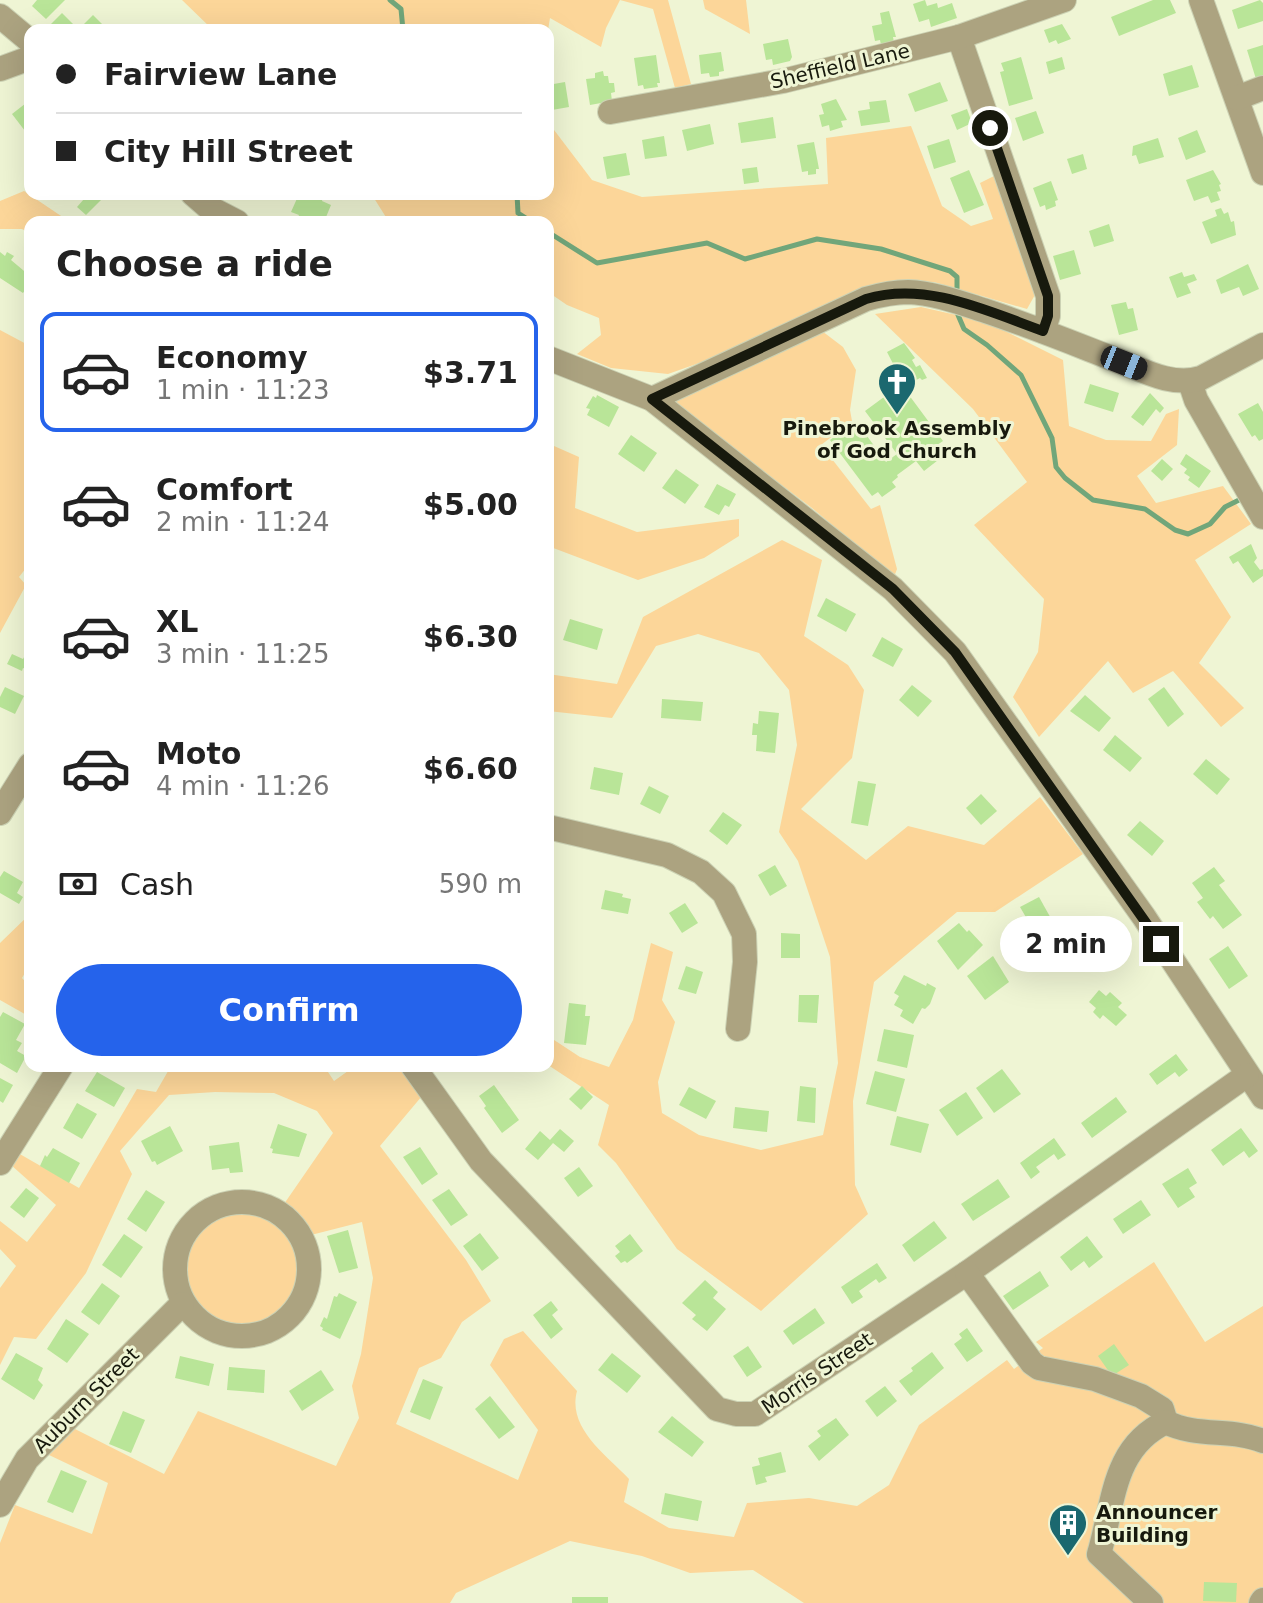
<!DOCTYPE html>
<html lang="en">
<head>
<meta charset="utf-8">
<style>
  body { margin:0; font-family:"DejaVu Sans",sans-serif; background:#f6f6f6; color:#222; height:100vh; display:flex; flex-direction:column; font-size:30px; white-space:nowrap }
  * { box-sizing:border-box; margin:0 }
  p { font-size:26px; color:#767676 }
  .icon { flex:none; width:44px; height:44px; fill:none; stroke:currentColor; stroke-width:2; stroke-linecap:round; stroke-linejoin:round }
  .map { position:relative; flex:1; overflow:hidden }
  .panel { position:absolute; left:24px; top:216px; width:530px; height:856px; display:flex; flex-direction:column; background:#fff; border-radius:16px; box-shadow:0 8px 32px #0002 }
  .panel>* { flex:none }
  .hud { position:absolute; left:24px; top:24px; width:530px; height:176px; border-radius:16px; box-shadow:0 8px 32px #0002; display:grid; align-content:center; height:176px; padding:0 32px; background:#fff }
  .end { position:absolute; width:36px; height:36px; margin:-18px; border:10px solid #17190d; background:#fff; box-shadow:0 0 0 4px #fff }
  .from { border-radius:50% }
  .bubble { position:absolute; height:56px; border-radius:28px; background:#fff; box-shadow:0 8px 32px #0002; font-size:26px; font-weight:800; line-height:56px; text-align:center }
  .car { position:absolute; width:24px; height:48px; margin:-24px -12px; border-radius:10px; box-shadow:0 0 6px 2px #0007; background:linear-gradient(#222 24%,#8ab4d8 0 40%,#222 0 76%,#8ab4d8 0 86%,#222 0) }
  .hud b { display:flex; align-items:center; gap:28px; height:76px; font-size:30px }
  .hud b+b { border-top:2px solid #e0e0e0 }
  .hud i { width:20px; height:20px; background:#222 }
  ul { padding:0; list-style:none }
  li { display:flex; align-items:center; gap:24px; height:120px; margin:0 16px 12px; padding:0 16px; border:4px solid transparent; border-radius:16px }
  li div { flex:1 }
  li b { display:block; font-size:30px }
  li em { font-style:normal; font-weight:800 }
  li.current { border-color:#2563eb }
  li>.icon { width:72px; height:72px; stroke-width:1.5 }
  h2 { padding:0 32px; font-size:36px; line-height:96px }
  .pay { display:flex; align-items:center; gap:20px; height:88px; padding:0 32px; font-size:30px }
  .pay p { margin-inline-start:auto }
  .cta { display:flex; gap:16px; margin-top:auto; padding:16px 32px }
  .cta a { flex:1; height:92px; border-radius:48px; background:#2563eb; color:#fff; font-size:32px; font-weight:800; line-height:92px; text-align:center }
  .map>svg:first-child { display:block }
  .green { fill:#fcd699 }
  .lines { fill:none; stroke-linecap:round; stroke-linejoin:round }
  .stream { stroke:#71a67a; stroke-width:5 }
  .building { fill:#b9e598 }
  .minor-casing { stroke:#ccd2b4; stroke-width:26 }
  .minor { stroke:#aca380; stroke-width:24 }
  .route { stroke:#17190d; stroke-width:10 }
  .labels { text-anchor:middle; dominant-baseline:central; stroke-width:6; stroke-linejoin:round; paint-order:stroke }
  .street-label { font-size:20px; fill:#17190d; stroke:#eff5d4 }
  .poi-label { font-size:20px; font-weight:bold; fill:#17190d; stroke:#eff5d4 }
</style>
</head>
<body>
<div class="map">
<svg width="1263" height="1603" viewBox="0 0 1263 1603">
  <rect width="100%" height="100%" fill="#eff5d4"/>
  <g class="green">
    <path d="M182,0h486l23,84 -16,4 -22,-79 -33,-9 -14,28 -5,19 -51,-29 -2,12h-335z"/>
    <path d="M703,0h43l4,34 -45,-25z"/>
    <path d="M548,122l44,58 50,17 186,-13 -2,-46 85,-12 31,80 29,20 22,-7 -13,-36 14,-7 42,117 -9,16 -93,-27 -90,16 -125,58 -51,18 -57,-6 -34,-14 24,-19 -2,-17 -32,-13 -19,-13v-70h-159l-17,-27 176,-1z"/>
    <path d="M24,191l46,31h-40v11l-8,-4h-22v-28z"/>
    <path d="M921,307l66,15 76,38 6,66 37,14 45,1 15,-27 13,-5 -2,36 -40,31 19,27 67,-17 28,38 -56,36 36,57 -32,46 45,45 -23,19 -48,-56 -40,22 -25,-32 -69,76 -26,-40 25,-45 6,-53 -70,-74 53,-43 -54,-73 -98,-95z"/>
    <path d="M0,330l30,16v217l-11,14 7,8 -26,48z"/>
    <path d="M822,331l21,16 13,23 -6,40 2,11 -31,24 50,64 9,-4 17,64 -3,8 -82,-69 -140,-106z"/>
    <path d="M554,446l25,11 -4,51 62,24 102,-13v17l-35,22 -66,22 -90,-34v-95z"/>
    <path d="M782,540l40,20 -18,76 44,29 16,25 -12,68 -51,51 65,51 42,-34 76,19 56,-48 43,57 -88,58h-38l-83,70 -21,119 2,84 13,29 -107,97 -84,-62 -61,-86 -18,-18 11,-40 -61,-40v-29l32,21 29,10 24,-47 18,-77 22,9 -11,48 13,22 -17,60 4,31 37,22 62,15 62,-15 15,-72 -8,-106 -32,-96 -19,-29 18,-87 -8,-55 -30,-37 -61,-19 -42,12 -44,72 -64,-7v-37l69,10 26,-67z"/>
    <path d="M30,914v50l-8,14 8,9v30l-30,-17v-57z"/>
    <path d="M171,1066h153l10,15 21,-15h45l22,30 -42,50 86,114 25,41 -29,21 -21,36 -22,10 -23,56 122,56 20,-50 -48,-65 14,-26 19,-8 54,60c-10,37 29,64 52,88l-5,23 45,26 65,9 13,-34 62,-5 48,8 32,-21 30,-60 88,-65 7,9 29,-21 -7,-6 118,-80 51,80 58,-36v297h-459l-51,-33 -63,3 -48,-17 -72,-15 -114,52 -6,10h-450v-60l15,-38 77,29 16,-51 -59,-28 26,-26 89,45 34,-63 138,55 23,-48 -7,-32 9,-32 12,-76 -11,-56 -51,13 -27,-31 49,-71 -16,-22 -43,-18 -59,-1 -46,3 -49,56 12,23 -46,99 -50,66 -22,-2 -14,28v-77l16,-22 -16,-17v-28l27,21 29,-37 -45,-40 7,-12 61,35 58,-99 19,3z"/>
    <circle cx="242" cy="1271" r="57"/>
  </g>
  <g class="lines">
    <g class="stream">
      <path d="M390,0l11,9 2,21"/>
      <path d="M517,194l1,19 14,9"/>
      <path d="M548,232l49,31 110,-20 38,16 72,-20 64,10 69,22 7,6v11"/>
      <path d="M958,315l6,14 23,16 34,30 31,63 4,29 9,11 28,22 52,9 30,21 13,4 22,-10 15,-17 16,-8"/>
    </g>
  </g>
  <g class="building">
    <path d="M37,0h28l-19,19 -14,-13z"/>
    <path d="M925,0l2,6 10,-3 1,5 14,-5 5,15 -26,9 -2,-8 -10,3 -6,-18z"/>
    <path d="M1153,0h17l6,13 -57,23 -8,-19z"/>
    <path d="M1260,0l3,3v18l-25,8 -6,-19z"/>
    <path d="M889,11l7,26h-3l1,5 -13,3 -1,-5 -5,1 -3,-15 10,-2 -2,-11z"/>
    <path d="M62,13l13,13 -5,4h-25z"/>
    <path d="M93,15l13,13 -28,2z"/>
    <path d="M1062,24l9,15 -13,5 -2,-4 -7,3 -5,-13z"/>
    <path d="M788,39l4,18 -2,4 -17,4 -1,-6 -6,1 -3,-16z"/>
    <path d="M1263,45v32l-7,2 -9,-29z"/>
    <path d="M721,52l3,19 -5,1v4l-9,1 -1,-4 -8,1 -2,-19z"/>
    <path d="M656,55l4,28h-3l1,4 -14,2 -1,-4 -5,1 -4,-28z"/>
    <path d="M1021,57l12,42 -24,7 -9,-34 4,-1 -3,-8z"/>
    <path d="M1062,57l3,12 -16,5 -3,-12z"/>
    <path d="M1192,65l7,22 -30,9 -6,-22z"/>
    <path d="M603,71l1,5h4l1,7h5l1,9 -4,1 1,8 -22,4 -4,-26 9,-1v-5z"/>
    <path d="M565,82l4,25 -17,3 -4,-25z"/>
    <path d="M940,82l8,19 -33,11 -7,-18z"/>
    <path d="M836,99l11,21 -6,1 2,6 -13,4 -1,-6 -7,2 -3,-12 5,-1 -3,-10z"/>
    <path d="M30,100v27l-5,4 -13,-17z"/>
    <path d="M886,100l4,22 -29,4 -3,-15 12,-2 -1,-7z"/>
    <path d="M967,109l5,14 -15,7 -6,-15z"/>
    <path d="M1036,111l8,22 -21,8 -8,-23z"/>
    <path d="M773,117l3,21 -35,5 -3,-20z"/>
    <path d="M710,124l4,20 -27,7 -5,-21z"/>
    <path d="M1197,130l9,22 -20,8 -8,-22z"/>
    <path d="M664,136l3,20 -22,3 -3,-19z"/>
    <path d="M1158,138l6,19 -25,7 -3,-9 -4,1 1,-10z"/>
    <path d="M949,139l7,23 -22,7 -7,-23z"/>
    <path d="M814,142l5,27h-3v5l-8,1v-4l-6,1 -5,-27z"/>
    <path d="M626,153l4,22 -23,4 -4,-22z"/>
    <path d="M1083,154l4,15 -15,5 -5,-15z"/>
    <path d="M757,167l2,15 -15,2 -2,-15z"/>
    <path d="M969,170l15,35 -20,8 -14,-35z"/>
    <path d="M1213,170l8,14 -2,1 2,6 -4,1 3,8 -9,3 -3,-7 -14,5 -8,-21z"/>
    <path d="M1051,181l7,19 -3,1 1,5 -10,4 -1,-5 -5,2 -7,-19z"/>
    <path d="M79,194h28l-21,21 -9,-8 7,-8z"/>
    <path d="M299,194h16l8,3 -1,4 9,4 -7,17 -15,-3 -2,3 -10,-2 2,-5 -8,-3z"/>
    <path d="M1221,208l3,6 4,-2 3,10 3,-1 2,14 -25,9 -9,-22 15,-6 -2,-6z"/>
    <path d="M1109,224l5,17 -20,6 -5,-16z"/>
    <path d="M1074,250l7,24 -21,6 -7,-24z"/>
    <path d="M0,252l5,4 2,-4 7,4 -3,4 19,16v7l-7,10 -23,-15z"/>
    <path d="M1248,264l11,25 -16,7 -4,-9 -18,7 -5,-14z"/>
    <path d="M1182,272l2,5 10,-3 3,6 -10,4 4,9 -14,5 -8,-21z"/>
    <path d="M1126,302l2,7 5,-1 5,22 -19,5 -8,-30z"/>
    <path d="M904,343l11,15 -3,2 4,7 4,-2 7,13 -5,2 -2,-2 -17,9 40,54 -9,6 8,10 -18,14 -8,-10 -19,14 1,2 -6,5 4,5 -14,10 -4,-5 -6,4 -42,-56 26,-19 30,41 11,-8 -32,-43 38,-28 -16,-31z"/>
    <path d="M1090,384l29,9 -6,19 -29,-9z"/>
    <path d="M1150,393l14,15 -4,5 -4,-4 -13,17 -12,-9z"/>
    <path d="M597,395l22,12 -10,20 -22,-12 3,-6 -4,-1 7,-12 3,2z"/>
    <path d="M1258,403l5,9v27l-4,2 -4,-6 -3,2 -14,-23z"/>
    <path d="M631,435l26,18 -13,19 -26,-18z"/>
    <path d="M1186,454l25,17 -12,17 -11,-8 2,-3 -6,-4 3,-4 -7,-5z"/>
    <path d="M1162,459l11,10 -11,12 -11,-10z"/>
    <path d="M676,469l23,16 -14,19 -23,-16z"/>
    <path d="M717,484l19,10 -7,13 -4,-2 -6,10 -15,-8z"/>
    <path d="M1251,544l6,14 -3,4 6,8 3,-1v7l-10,7 -15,-22 -5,3 -4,-7z"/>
    <path d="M826,598l30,16 -10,18 -29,-16z"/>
    <path d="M570,619l33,10 -6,21 -34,-10z"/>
    <path d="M882,637l21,12 -10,18 -21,-11z"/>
    <path d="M30,646v25l-7,-3 -1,3 -15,-7 5,-10 11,5z"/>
    <path d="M912,685l20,16 -14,16 -19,-17z"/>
    <path d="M5,687l19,9 -9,18 -15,-7v-10z"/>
    <path d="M1164,687l20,27 -16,13 -20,-28z"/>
    <path d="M1085,695l26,23 -12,14 -29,-21z"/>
    <path d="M662,699l41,3 -2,19 -40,-3z"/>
    <path d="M759,711l20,2 -4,40 -19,-2 1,-16h-5l1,-12 5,1z"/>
    <path d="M1115,735l27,23 -12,14 -27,-22z"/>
    <path d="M1206,759l24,20 -13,16 -24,-21z"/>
    <path d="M594,767l29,6 -4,22 -29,-6z"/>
    <path d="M858,781l18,3 -8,42 -17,-3z"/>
    <path d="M649,786l20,10 -9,18 -20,-10z"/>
    <path d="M981,794l16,17 -16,14 -15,-17z"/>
    <path d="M723,812l19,13 -15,20 -18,-14z"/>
    <path d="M1140,821l24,20 -12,15 -25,-21z"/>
    <path d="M775,865l12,21 -17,10 -12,-21z"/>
    <path d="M1214,867l11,14 -6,4 23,30 -19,14 -10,-13 -3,3 -13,-17 6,-4 -11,-15z"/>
    <path d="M4,871l19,11 -6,11 6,4 -4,7 -19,-11v-16z"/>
    <path d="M605,890l18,4 -1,3 9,2 -3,15 -27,-5z"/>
    <path d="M1039,897l24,43 -18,10 -25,-43z"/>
    <path d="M685,903l13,20 -16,10 -13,-20z"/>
    <path d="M959,923l8,9 2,-2 14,15 -25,25 -21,-29z"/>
    <path d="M781,933l19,1v24h-19z"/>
    <path d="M1228,946l20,30 -19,13 -20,-30z"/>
    <path d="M993,956l16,26 -24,18 -18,-24z"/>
    <path d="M686,966l17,6 -7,22 -18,-5z"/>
    <path d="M904,975l22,11 1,-3 9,5 -6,16 -5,5 -3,-1 -9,16 -13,-8 3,-6 -9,-5 5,-9 -5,-3z"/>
    <path d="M1099,990l7,6 4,-4 12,11 -4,4 9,8 -11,11 -13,-11 -3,4 -7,-7 3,-4 -7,-6z"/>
    <path d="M799,995h20l-2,28 -19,-1z"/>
    <path d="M569,1003l17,2 -1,11h5l-4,29 -22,-2z"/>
    <path d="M3,1012l22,12 -9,16 6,3 -5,8 9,5 -9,17 -17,-10v-46z"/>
    <path d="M884,1029l30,6 -7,33 -30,-7z"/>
    <path d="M1176,1054l12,16 -9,7 -4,-5 -18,13 -8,-11z"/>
    <path d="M1002,1069l19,25 -27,19 -18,-25z"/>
    <path d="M875,1071l30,8 -9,33 -30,-8z"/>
    <path d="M97,1072l28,16 -11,19 -29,-16z"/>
    <path d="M0,1078l13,7 -10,18 -3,-2z"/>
    <path d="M494,1085l25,35 -17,13 -18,-25 2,-2 -7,-10z"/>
    <path d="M582,1086l11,11 -12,13 -12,-11z"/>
    <path d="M800,1086l16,2 -1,35 -18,-2z"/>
    <path d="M689,1087l27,14 -10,18 -27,-14z"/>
    <path d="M966,1092l17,26 -26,18 -18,-26z"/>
    <path d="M1116,1097l11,15 -35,26 -11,-15z"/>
    <path d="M77,1103l20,11 -15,25 -19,-11z"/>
    <path d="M735,1107l34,4 -2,21 -34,-4z"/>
    <path d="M897,1116l32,8 -8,29 -31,-8z"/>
    <path d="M278,1124l29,10 -8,23 -27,-4 1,-4 -3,-1z"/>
    <path d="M170,1126l13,25 -26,14 -2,-4 -3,1 -11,-21z"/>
    <path d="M1241,1128l17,23 -9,7 -5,-7 -21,15 -12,-16z"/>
    <path d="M560,1129l14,12 -10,11 -11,-9 -15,17 -13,-11 15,-18 10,9z"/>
    <path d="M1054,1138l12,17 -8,5 -4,-6 -18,13 4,5 -9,7 -11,-16z"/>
    <path d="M239,1142l4,30 -13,1 -1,-5 -17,2 -3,-24z"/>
    <path d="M420,1147l18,27 -16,11 -19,-28z"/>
    <path d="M53,1148l27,15 -11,20 -29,-17 5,-11 2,2z"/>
    <path d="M579,1167l14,19 -15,11 -14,-19z"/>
    <path d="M1188,1168l9,15 -8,5 6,9 -17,11 -16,-24z"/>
    <path d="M998,1179l12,18 -37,24 -12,-17z"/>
    <path d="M26,1188l13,10 -15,20 -14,-11z"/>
    <path d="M449,1189l19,26 -17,11 -19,-26z"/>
    <path d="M146,1190l19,12 -19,30 -19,-13z"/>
    <path d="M1141,1200l10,15 -28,19 -10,-15z"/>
    <path d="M934,1221l13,17 -33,24 -12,-17z"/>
    <path d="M348,1230l10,38 -19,5 -12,-37z"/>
    <path d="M480,1233l19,25 -17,13 -19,-25z"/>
    <path d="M124,1234l19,13 -22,31 -19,-13z"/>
    <path d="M630,1234l13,17 -16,12 -2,-2 -4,2 -6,-7 5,-4 -5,-6z"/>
    <path d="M1087,1236l16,21 -14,11 -5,-7 -13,10 -11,-14z"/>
    <path d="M877,1263l10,15 -8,5 -3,-4 -17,12 4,6 -11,7 -11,-17z"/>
    <path d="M1040,1271l9,15 -36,24 -10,-14z"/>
    <path d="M705,1280l13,12 -5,6 13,11 -19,22 -15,-12 4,-4 -14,-12z"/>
    <path d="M102,1283l18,13 -21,29 -18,-13z"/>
    <path d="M339,1293l18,9 -17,37 -18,-9 1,-2 -3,-2 4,-9 3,2 7,-23 3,1z"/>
    <path d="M551,1301l7,9 -6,5 11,14 -12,10 -18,-24z"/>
    <path d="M815,1308l10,15 -32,22 -10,-14z"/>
    <path d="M66,1319l23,15 -22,29 -20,-14z"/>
    <path d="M967,1328l16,23 -16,11 -13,-18 8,-6 -3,-4z"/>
    <path d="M1114,1344l15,21 -17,11 -14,-20z"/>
    <path d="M748,1346l14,21 -15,10 -14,-21z"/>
    <path d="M932,1352l12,16 -33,28 -12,-15 14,-10 -2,-3z"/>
    <path d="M16,1353l27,15 -5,12 5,5 -9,15 -33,-21z"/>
    <path d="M612,1353l29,23 -14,17 -29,-23z"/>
    <path d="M180,1356l34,8 -5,22 -34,-8z"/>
    <path d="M229,1367l36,3 -1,23 -37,-3z"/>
    <path d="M321,1370l13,20 -32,21 -13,-20z"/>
    <path d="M423,1379l20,8 -13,33 -20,-8z"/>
    <path d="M885,1386l12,15 -20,16 -12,-16z"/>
    <path d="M490,1396l25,31 -16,12 -24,-30z"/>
    <path d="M123,1411l22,9 -14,33 -22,-9z"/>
    <path d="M672,1416l32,26 -12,15 -34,-25z"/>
    <path d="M836,1418l13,17 -30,26 -11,-15 13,-10 -4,-5z"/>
    <path d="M781,1452l5,20 -21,5 2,5 -11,3 -4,-18 8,-2 -2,-7z"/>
    <path d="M61,1470l26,11 -14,32 -26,-11z"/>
    <path d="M665,1493l37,8 -4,20 -37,-7z"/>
    <path d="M1204,1582l33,1 -1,19 -33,-1z"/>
    <rect x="572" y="1597" width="36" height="6"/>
  </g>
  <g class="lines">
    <g class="minor-casing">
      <g id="minor">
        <path d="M1201,0l62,173"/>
        <path d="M0,16l30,25"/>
        <path d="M959,37l89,259v20l-5,15"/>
        <path d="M0,69l30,-11"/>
        <path d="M1237,98l26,-10"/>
        <path d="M610,112l173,-31 176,-44 105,-37"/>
        <path d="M193,194l15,13 29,15"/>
        <path d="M548,358l104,41 241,190 62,63 189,265 119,180"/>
        <path d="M1190,382l6,18 67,117"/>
        <path d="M652,399l214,-100c14,-4 28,-7 42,-7 27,1 53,11 78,19 45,15 89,33 133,50 25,10 54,26 82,17l62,-33"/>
        <path d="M0,813l30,-48"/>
        <path d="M548,827l119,28 34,17 23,21 20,41 1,28 -7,67"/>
        <path d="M413,1066l68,95 236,248 19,5h19l212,-141 280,-198"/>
        <path d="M0,1163l61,-97"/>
        <circle cx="242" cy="1269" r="67"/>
        <path d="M967,1273l65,90 7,5 56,11 46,17 21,13 4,13c31,16 66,6 97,19"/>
        <path d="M0,1505l27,-46 155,-155"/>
        <path d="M1151,1603l-52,-49c15,-50 13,-107 67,-132"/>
        <path d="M1261,1603l2,-3"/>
      </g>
    </g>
    <use href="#minor" class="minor"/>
  </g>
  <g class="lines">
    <path class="route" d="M990,128l58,168v20l-5,15c-56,-20 -117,-50 -177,-32l-214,100 241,190 62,63 206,292"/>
  </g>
  <defs>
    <g id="church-pin" transform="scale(2)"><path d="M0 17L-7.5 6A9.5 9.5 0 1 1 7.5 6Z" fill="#1b686f" stroke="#eff5d4"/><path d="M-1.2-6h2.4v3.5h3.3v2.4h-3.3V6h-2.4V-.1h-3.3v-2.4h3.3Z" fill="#fff"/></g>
    <g id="building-pin" transform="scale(2)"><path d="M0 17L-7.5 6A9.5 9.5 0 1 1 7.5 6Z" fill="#1b686f" stroke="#eff5d4"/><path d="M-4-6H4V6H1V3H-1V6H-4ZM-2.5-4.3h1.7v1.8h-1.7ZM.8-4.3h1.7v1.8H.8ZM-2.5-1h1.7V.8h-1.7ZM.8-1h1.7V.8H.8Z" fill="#fff"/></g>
  </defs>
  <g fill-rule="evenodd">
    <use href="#church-pin" x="897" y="382"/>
    <use href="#building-pin" x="1068" y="1523"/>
  </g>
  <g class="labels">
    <g class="street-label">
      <text transform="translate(840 66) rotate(-13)">Sheffield Lane</text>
      <text transform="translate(817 1373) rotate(-34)">Morris Street</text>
      <text transform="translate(86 1400) rotate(-45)">Auburn Street</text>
    </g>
    <g class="poi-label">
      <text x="897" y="428">Pinebrook Assembly<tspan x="897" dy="23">of God Church</tspan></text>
      <text x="1096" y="1512" text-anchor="start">Announcer<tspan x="1096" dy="23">Building</tspan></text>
    </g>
  </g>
</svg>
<i class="end from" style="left:990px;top:128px"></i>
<i class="end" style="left:1161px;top:944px"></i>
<div class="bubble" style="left:1000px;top:916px;width:132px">2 min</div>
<i class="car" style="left:1124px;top:363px;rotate:112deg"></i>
<div class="hud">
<b><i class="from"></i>Fairview Lane</b>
<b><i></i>City Hill Street</b>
</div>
<section class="panel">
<h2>Choose a ride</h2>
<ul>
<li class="current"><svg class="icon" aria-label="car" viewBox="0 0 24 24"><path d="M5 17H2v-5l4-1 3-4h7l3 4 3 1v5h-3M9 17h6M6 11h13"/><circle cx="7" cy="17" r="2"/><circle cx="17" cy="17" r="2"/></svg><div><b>Economy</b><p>1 min · 11:23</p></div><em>$3.71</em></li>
<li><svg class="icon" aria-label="car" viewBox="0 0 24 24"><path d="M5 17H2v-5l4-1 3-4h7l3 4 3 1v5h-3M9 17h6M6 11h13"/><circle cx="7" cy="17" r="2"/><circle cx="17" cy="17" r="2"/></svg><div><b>Comfort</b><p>2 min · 11:24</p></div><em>$5.00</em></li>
<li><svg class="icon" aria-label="car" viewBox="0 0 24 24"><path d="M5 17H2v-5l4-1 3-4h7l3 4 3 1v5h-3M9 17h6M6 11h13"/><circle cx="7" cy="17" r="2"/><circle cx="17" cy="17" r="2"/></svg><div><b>XL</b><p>3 min · 11:25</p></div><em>$6.30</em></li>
<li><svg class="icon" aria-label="car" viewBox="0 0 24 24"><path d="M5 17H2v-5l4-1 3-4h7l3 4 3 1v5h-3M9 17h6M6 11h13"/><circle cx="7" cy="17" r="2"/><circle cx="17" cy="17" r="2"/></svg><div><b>Moto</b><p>4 min · 11:26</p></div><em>$6.60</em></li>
</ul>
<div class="pay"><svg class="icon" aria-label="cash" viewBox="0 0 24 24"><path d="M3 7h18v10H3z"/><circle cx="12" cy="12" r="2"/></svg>Cash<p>590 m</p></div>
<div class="cta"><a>Confirm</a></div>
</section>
</div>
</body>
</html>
